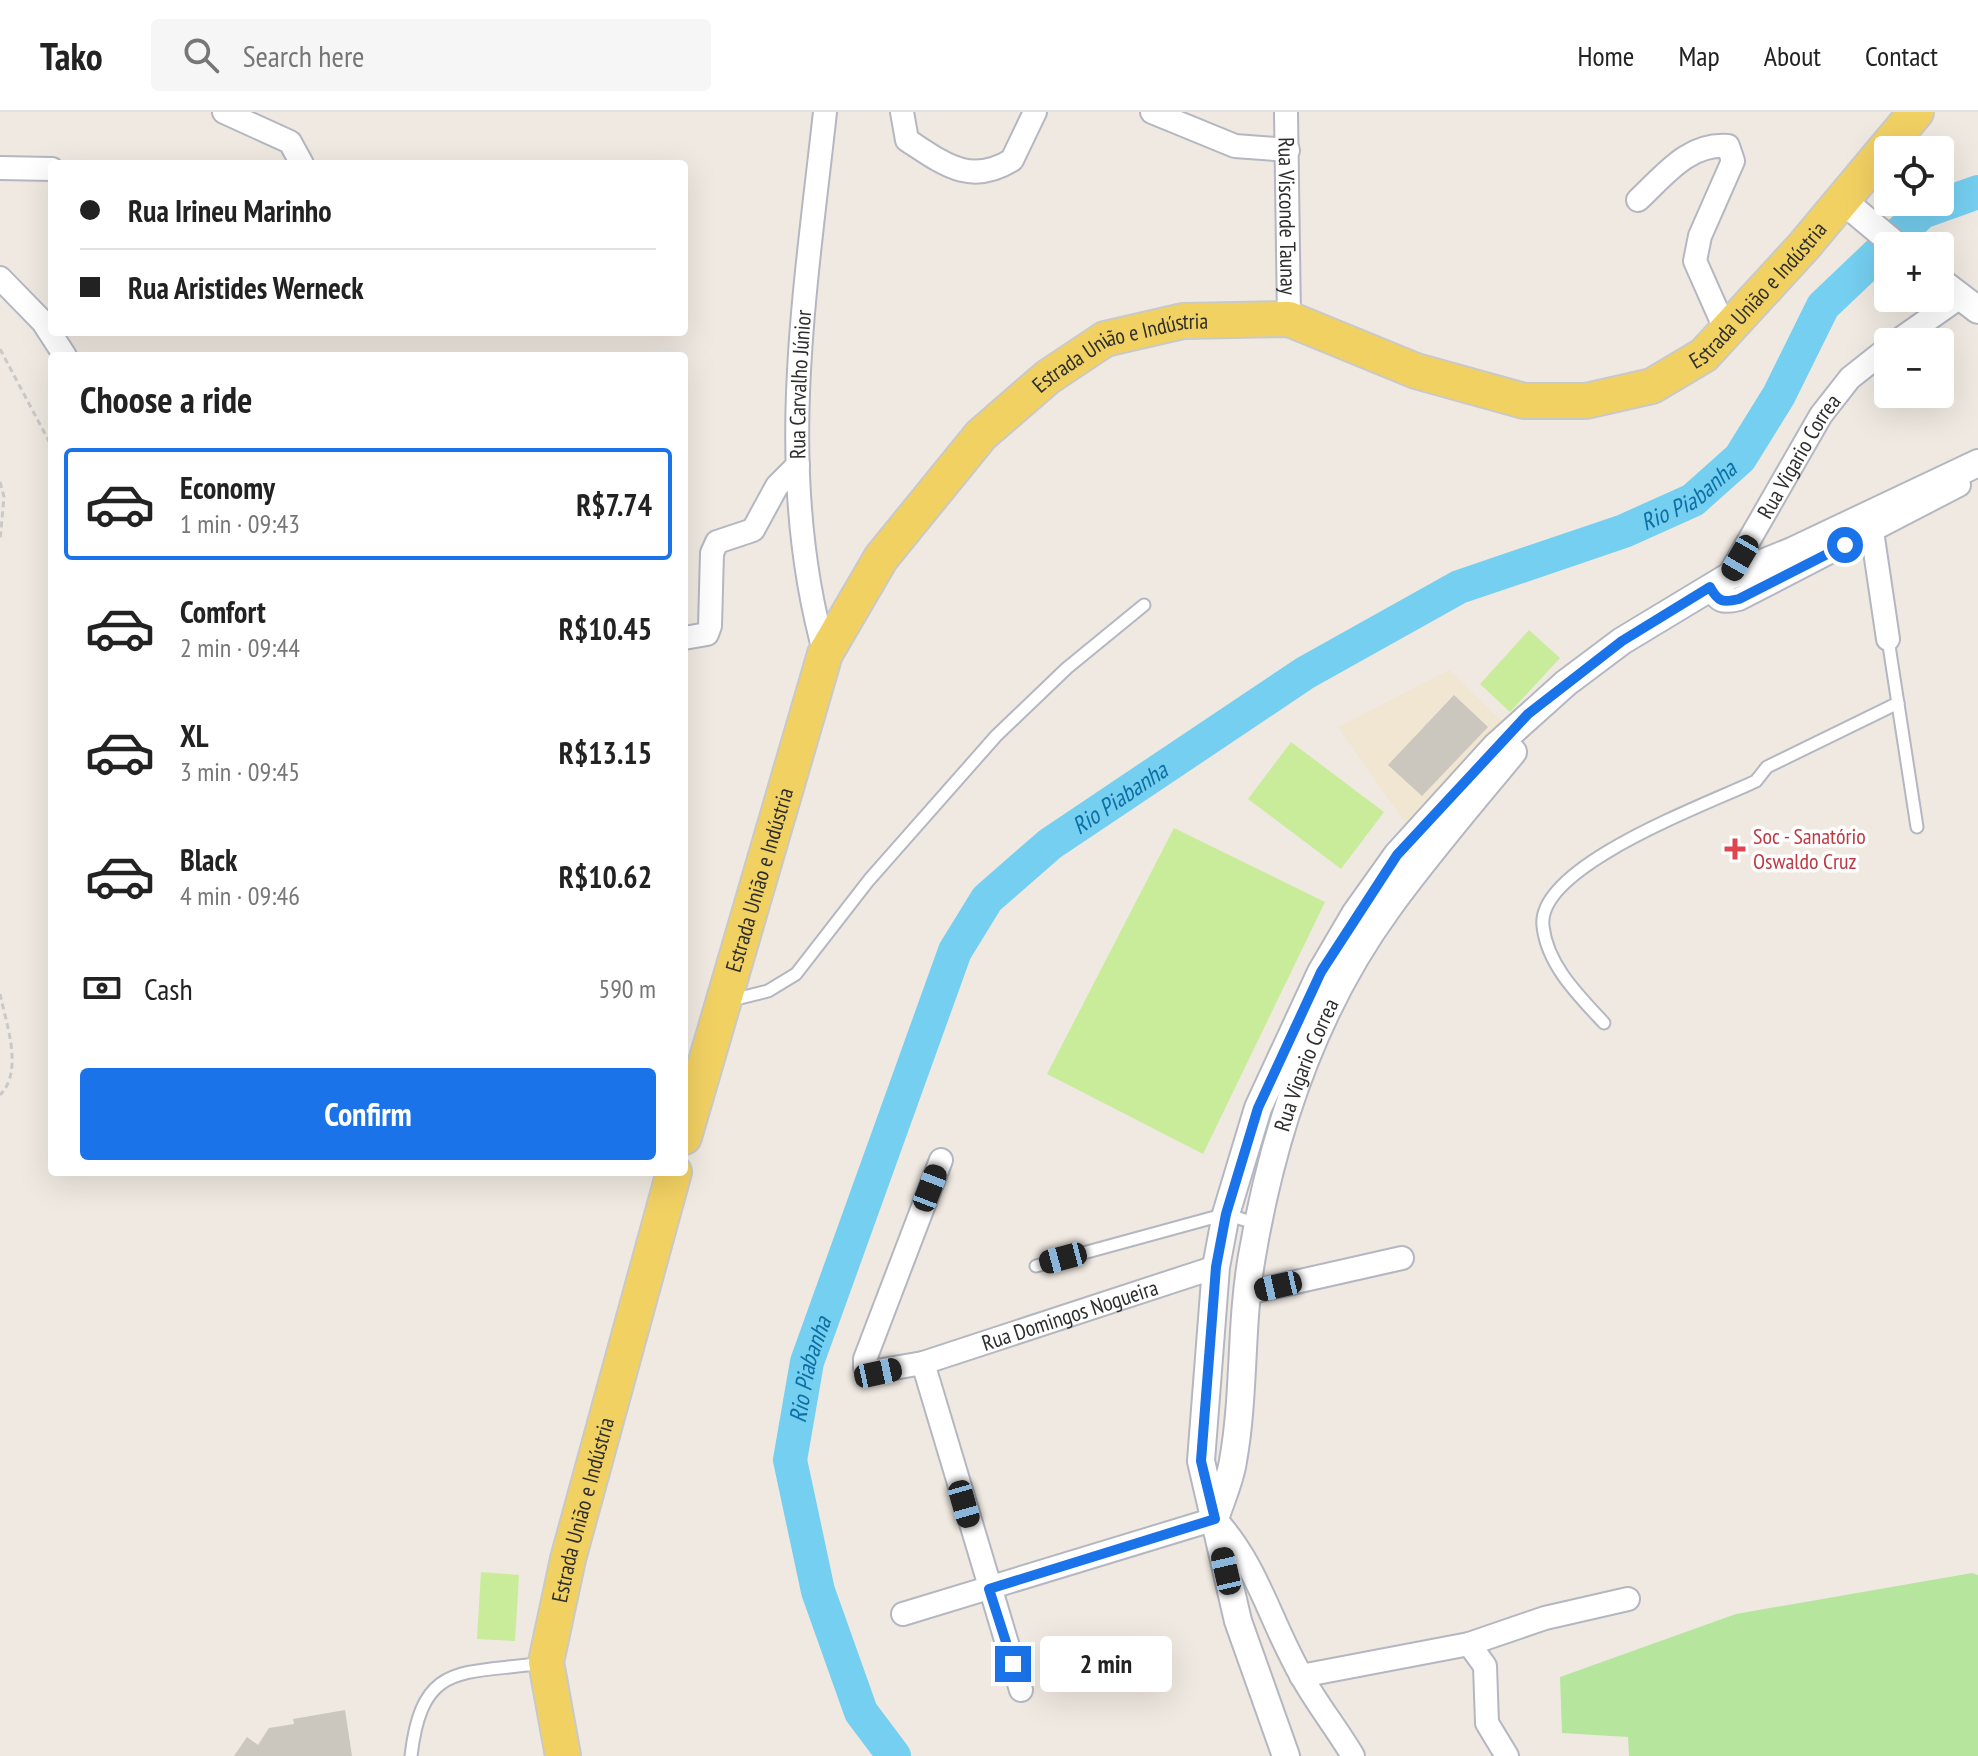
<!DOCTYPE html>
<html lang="en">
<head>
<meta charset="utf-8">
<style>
  body { margin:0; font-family:"PT Sans Narrow",sans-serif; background:#f6f6f6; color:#222; height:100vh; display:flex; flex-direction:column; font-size:30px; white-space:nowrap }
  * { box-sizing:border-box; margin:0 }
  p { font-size:26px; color:#767676 }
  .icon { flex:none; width:44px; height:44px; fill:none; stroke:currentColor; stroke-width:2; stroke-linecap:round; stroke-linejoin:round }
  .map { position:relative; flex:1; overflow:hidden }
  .panel { position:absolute; left:48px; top:240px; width:640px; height:824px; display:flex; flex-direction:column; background:#fff; border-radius:8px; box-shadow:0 8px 32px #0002 }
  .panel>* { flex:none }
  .top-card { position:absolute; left:48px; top:48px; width:640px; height:176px; border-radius:8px; box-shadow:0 8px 32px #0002; display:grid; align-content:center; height:176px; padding:0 32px; background:#fff }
  .buttons { position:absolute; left:1874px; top:24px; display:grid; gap:16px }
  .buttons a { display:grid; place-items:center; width:80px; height:80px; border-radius:8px; background:#fff; box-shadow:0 8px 32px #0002; font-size:40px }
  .end { position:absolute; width:36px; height:36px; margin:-18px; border:10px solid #1a73e8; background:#fff; box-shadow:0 0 0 4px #fff }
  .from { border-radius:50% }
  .bubble { position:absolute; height:56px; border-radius:8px; background:#fff; box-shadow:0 8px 32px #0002; font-size:26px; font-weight:700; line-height:56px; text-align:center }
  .car { position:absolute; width:24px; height:48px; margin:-24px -12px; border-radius:10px; box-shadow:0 0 6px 2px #0007; background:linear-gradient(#222 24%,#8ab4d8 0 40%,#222 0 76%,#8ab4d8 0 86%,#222 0) }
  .top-card b { display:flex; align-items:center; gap:28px; height:76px; font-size:30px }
  .top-card b+b { border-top:2px solid #e0e0e0 }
  .top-card i { width:20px; height:20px; background:#222 }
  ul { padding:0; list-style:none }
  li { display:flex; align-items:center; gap:24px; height:112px; margin:0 16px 12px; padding:0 16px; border:4px solid transparent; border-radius:8px }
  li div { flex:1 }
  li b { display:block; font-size:30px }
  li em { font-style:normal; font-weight:700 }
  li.on { border-color:#1a73e8 }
  li>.icon { width:72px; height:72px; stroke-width:1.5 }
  h2 { padding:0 32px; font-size:36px; line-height:96px }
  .pay { display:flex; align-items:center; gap:20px; height:88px; padding:0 32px; font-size:30px }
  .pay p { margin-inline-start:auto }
  .cta { display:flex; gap:16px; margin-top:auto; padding:16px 32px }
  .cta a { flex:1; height:92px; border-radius:8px; background:#1a73e8; color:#fff; font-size:32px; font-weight:700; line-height:92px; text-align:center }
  header { display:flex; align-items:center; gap:48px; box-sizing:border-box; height:112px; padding:0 40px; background:#fff; border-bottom:2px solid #e0e0e0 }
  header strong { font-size:38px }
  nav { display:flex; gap:44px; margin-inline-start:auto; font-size:28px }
  .search { width:560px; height:72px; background:#f6f6f6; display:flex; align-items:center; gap:20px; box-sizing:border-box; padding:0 28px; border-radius:8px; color:#767676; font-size:30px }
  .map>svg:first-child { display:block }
  .education { fill:#f0e6d1 }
  .green { fill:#b6e59e }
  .pitch { fill:#c9ec9a }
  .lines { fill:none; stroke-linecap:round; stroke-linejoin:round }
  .river { stroke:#75cff0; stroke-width:34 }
  .building { fill:#cbc7bf }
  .service-casing { stroke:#b4b7c1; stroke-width:15 }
  .minor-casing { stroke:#b4b7c1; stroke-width:26 }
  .tertiary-casing { stroke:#b4b7c1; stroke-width:30 }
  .primary-casing { stroke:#c9c9c9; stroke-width:38 }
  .path { stroke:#c9c9c9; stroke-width:3; stroke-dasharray:6 4; stroke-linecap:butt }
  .service { stroke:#fff; stroke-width:11 }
  .minor { stroke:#fff; stroke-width:22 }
  .tertiary { stroke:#fff; stroke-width:26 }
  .primary { stroke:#f2d163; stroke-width:34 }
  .route { stroke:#1a73e8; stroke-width:10 }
  .health-dot { fill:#e0444e; stroke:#fff; stroke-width:3 }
  .labels { text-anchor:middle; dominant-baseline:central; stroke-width:7; stroke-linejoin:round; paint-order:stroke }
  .street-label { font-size:22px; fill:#2e2e2e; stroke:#fff }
  .health-label { font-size:22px; fill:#be3a42; stroke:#fff; text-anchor:start }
  .water-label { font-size:24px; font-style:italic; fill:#0d6fa3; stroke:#fff }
</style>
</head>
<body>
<header>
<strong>Tako</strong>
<div class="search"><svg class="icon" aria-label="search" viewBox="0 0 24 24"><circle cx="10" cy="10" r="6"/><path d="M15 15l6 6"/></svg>Search here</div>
<nav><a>Home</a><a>Map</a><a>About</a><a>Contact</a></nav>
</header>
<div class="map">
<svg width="1978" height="1644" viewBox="0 0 1978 1644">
  <rect width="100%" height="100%" fill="#efe9e1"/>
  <path class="education" d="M1449,558l54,53 -95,103 -70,-99z"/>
  <path class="green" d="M1972,1461l6,2v181h-349l-1,-19 -66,-4 -2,-56 176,-63z"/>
  <g class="pitch">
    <path d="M1529,518l31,28 -50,54 -30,-28z"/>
    <path d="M1291,630l93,70 -43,57 -93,-70z"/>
    <path d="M1174,716l151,74 -122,252 -156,-80z"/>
    <path d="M481,1460l38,3 -4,66 -38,-2z"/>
  </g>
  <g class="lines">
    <path class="river" id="s1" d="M894,1644l-33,-44 -43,-121 -28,-131 17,-98 148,-411 32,-52 63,-55 255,-171 154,-86 165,-56 69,-31 47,-42 39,-63 44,-89 99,-94 56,-20"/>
  </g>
  <g class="building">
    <path d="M1454,583l34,32 -66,69 -34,-31z"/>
    <path d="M345,1598l7,46h-118l13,-19 11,8 11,-17 25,-4 -1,-5z"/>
  </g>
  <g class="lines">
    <g class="service-casing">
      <g id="service">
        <path d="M1888,527l29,188"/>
        <path d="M728,889l40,-10 28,-17 73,-94 127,-144 71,-68 77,-63"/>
        <path d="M1604,911c-25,-27 -57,-58 -61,-97 -7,-60 165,-122 213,-145l11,-14 131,-64"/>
        <path d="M1036,1154l190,-52 31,10"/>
        <path d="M411,1644c11,-96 51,-81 131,-93"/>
      </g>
    </g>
    <g class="minor-casing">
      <g id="minor">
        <path d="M224,0l66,30 12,22"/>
        <path d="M902,0l5,28c37,24 63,46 105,20l23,-48"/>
        <path d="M1152,0l83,34 53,4"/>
        <path id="s2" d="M1286,0l3,207"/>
        <path d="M0,56l52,1"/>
        <path d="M1638,88c27,-25 50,-57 90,-54l5,15 -33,75 -5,25 31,70"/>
        <path d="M0,166l43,44 22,34"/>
        <path d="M1896,230l64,-45"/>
        <path d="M1872,419l16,108"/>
        <path id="s3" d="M1728,465l93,-162 29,-37 38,-30"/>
        <path d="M1710,475c8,15 13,16 29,12l220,-114"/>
        <path d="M684,526l23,-4 3,-8 2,-73 5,-11 36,-12 24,-44 21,-21"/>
        <path id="s4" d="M825,542c-51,-181 -20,-359 0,-542"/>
        <path id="s5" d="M941,1048l-76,199v8l6,5 52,-9 293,-96"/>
        <path d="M1247,1181l155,-35"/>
        <path d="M923,1251l98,327"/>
        <path d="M903,1502l312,-95c43,46 56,105 87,158 15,27 35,52 51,79"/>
        <path d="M1469,1532l16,22 2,57 20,33"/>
        <path d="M1301,1564l168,-32 76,-26 83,-19"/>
      </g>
    </g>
    <g class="tertiary-casing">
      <g id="tertiary">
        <path d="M1842,88l55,46"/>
        <path d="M1940,169l38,29"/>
        <path id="s6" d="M1215,1407c6,-19 15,-38 18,-58 12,-67 7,-137 19,-205 21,-124 61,-245 136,-348 39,-54 83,-105 125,-156"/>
        <path d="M1286,1644l-48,-135 -37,-160 15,-194 10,-53 32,-106 63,-136 34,-58 42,-59 98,-108 71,-64 56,-42 106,-64 64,-26 186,-88"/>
      </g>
    </g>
    <g class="primary-casing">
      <g id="primary">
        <path id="s7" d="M684,1025l141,-483 56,-96 100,-123 67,-58 57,-38 78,-18 106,-2 127,52 108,30h62l66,-15 52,-31 100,-109 112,-134"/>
        <path id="s8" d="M563,1644l-17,-94 22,-103 106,-387"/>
      </g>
    </g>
    <g class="path">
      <path d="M0,237l52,98"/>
      <path d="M0,370l4,15 -4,44"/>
      <path d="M0,882c6,29 24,77 0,101"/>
    </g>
    <use href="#service" class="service"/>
    <use href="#minor" class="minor"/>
    <use href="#tertiary" class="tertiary"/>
    <use href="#primary" class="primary"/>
  </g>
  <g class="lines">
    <path class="route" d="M1013,1552l-24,-75 226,-70 -14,-58 15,-194 10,-53 32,-106 63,-136 76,-117 131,-141 94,-73 88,-54c8,15 13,16 29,12l106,-54"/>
  </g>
  <path class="health-dot" d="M1731 725h8v8h8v8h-8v8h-8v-8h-8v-8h8z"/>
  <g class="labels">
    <g class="street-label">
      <text stroke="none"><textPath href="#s2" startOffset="104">Rua Visconde Taunay</textPath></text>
      <text stroke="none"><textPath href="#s7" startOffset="1636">Estrada União e Indústria</textPath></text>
      <text stroke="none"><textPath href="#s7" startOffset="940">Estrada União e Indústria</textPath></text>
      <text stroke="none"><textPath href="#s4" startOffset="272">Rua Carvalho Júnior</textPath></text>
      <text stroke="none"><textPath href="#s3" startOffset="140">Rua Vigario Correa</textPath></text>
      <text stroke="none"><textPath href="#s7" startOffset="268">Estrada União e Indústria</textPath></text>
      <text stroke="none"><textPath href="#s6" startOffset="466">Rua Vigario Correa</textPath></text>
      <text stroke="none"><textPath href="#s5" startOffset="436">Rua Domingos Nogueira</textPath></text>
      <text stroke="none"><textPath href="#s8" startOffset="252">Estrada União e Indústria</textPath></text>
    </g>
    <g class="health-label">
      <text x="1753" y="724">Soc - Sanatório<tspan x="1753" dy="25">Oswaldo Cruz</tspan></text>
    </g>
    <g class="water-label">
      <text stroke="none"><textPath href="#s1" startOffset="1730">Rio Piabanha</textPath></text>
      <text stroke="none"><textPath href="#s1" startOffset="1082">Rio Piabanha</textPath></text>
      <text stroke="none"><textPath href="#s1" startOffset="410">Rio Piabanha</textPath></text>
    </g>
  </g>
</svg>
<div class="buttons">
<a><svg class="icon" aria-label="locate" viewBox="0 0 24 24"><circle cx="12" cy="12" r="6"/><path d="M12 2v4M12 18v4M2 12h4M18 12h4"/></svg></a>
<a>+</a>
<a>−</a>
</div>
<i class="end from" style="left:1845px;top:433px"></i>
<i class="end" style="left:1013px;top:1552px"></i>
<div class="bubble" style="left:1040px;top:1524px;width:132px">2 min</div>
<i class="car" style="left:1740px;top:446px;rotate:210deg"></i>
<i class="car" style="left:930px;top:1076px;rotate:21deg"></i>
<i class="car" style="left:1063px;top:1146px;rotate:255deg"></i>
<i class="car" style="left:1278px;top:1174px;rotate:257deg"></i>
<i class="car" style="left:878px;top:1261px;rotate:78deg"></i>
<i class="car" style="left:964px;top:1392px;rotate:164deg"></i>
<i class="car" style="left:1226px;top:1459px;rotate:347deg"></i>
<div class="top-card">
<b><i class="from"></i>Rua Irineu Marinho</b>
<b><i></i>Rua Aristides Werneck</b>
</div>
<section class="panel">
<h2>Choose a ride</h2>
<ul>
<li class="on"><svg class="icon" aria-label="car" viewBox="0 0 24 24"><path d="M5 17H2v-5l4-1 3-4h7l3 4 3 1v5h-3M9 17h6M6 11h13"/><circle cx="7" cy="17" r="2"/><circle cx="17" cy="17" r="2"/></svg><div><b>Economy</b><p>1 min · 09:43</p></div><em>R$7.74</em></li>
<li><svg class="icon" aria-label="car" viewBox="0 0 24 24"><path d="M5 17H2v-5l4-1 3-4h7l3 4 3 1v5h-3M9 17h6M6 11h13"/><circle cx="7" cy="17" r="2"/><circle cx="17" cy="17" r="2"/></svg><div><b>Comfort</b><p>2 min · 09:44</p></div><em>R$10.45</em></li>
<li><svg class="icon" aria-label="car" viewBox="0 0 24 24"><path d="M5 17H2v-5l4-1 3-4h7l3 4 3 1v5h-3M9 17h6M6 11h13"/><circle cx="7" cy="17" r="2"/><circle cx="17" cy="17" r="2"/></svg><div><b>XL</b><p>3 min · 09:45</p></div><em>R$13.15</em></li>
<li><svg class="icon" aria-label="car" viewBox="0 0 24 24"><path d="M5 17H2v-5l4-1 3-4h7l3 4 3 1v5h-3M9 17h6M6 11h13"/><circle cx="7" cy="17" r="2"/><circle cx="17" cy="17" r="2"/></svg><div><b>Black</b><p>4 min · 09:46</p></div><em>R$10.62</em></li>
</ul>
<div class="pay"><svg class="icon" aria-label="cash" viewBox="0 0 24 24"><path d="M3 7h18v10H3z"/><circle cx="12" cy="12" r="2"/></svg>Cash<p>590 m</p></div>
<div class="cta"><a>Confirm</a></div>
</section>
</div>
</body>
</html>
